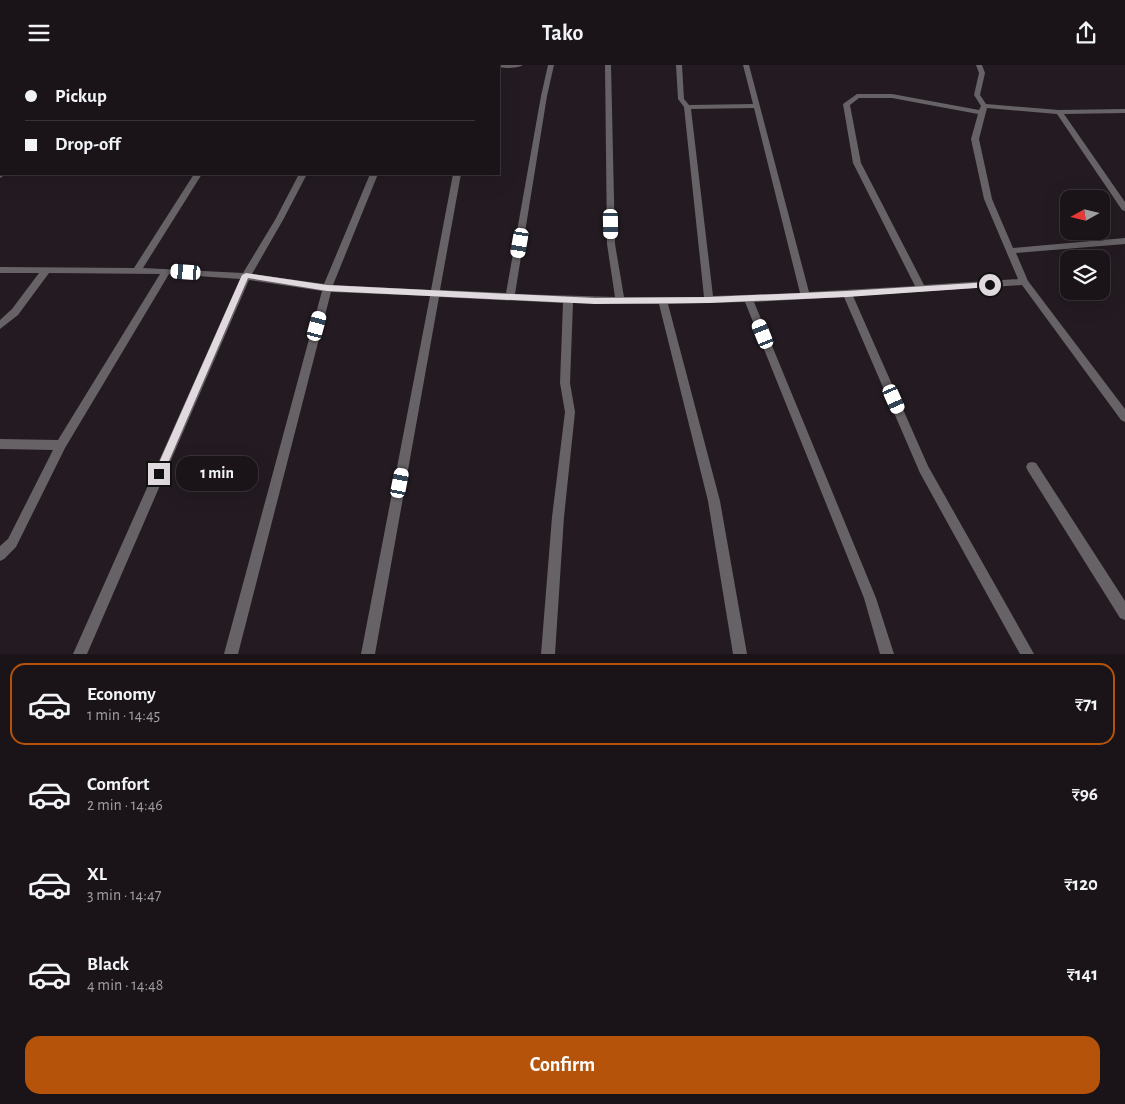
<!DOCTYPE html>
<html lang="en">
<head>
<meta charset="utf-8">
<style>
  body { margin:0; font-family:"Alegreya Sans",sans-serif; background:#272126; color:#f1f3f6; height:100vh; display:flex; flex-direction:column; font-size:19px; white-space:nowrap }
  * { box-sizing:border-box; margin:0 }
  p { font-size:16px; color:#9f9ea2 }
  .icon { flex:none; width:28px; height:28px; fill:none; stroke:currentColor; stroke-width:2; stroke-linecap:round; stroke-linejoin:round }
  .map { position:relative; height:589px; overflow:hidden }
  .panel { display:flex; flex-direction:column; background:#1a1419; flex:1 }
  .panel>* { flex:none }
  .top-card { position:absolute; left:0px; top:0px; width:500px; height:110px; box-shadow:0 5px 20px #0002,0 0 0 1px #383338; display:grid; align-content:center; height:110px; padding:0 25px; background:#1a1419 }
  .needle { width:32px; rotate:262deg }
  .fabs { position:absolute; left:1060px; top:125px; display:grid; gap:10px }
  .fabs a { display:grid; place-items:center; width:50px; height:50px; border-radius:10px; background:#1a1419; box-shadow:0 5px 20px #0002,0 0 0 1px #383338; font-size:25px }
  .end { position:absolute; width:22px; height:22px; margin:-11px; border:6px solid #e0dade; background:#111; box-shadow:0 0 0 2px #111 }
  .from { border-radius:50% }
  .bubble { position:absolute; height:35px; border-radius:15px; background:#1a1419; box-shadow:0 5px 20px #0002,0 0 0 1px #383338; font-size:16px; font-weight:600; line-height:35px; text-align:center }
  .car { position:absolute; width:15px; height:30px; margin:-15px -8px; border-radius:6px; box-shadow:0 0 4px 1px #0007; background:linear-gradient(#fff 24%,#345 0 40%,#fff 0 76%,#345 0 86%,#fff 0) }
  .top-card b { display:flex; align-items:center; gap:18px; height:48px; font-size:19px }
  .top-card b+b { border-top:1px solid #383338 }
  .top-card i { width:12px; height:12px; background:#f1f3f6 }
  ul { padding:9px 0 0; list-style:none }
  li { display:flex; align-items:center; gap:15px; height:82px; margin:0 10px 8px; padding:0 15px; border:2px solid transparent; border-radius:15px }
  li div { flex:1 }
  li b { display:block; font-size:19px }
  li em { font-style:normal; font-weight:600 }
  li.selected { border-color:#b45309 }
  li>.icon { width:45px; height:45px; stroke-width:1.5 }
  .primary-button { display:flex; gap:10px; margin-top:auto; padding:10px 25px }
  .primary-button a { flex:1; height:58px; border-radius:15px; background:#b45309; color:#fff; font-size:20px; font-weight:600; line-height:58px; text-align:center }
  header { display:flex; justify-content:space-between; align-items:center; height:65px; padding:0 25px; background:#1a1419; font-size:22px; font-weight:600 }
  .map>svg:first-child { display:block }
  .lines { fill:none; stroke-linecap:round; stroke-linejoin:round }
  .minor { fill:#676266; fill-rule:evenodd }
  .route { fill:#e0dade }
</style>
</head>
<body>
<header><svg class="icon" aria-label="menu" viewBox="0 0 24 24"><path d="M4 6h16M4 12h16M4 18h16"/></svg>Tako<svg class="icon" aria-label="share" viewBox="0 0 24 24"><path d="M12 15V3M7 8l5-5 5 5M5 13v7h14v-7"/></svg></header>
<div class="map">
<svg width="1125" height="589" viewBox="0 0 1125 589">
  <rect width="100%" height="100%" fill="#231b21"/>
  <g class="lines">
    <g class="minor">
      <rect x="415" y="0" width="6" height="1"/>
      <path d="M479,0h44c-10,6 -32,1 -44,1z"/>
      <path d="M548,0h6l-7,31 -32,198 100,3 -8,-53 -2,-179h6l4,179 9,53h80l-20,-190 -6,-8 -2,-34h6l2,34 5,6 64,-1 -10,-39h6l60,227 106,-6 -62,-123 -10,-59 14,-10h35l87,16 2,-4 -7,-11 5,-22 -3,-8h6l3,8 -5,22 6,9 73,6 66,-1v4l-61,1 61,88v9l-3,-1 -65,-96 -70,-6 -8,31 13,60 21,49 112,-10v6l-109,9 12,28 97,128v13l-4,-2 -99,-135 -169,11 75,170 106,188h-14l-100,-181 -76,-176 -90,5 122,296 18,56h-14l-16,-56 -119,-296 -77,2 52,197 27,153h-14l-25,-153 -49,-197 -86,-1 -3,80 5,29 -11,105 -9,137h-14l11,-137 13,-105 -5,-29 3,-80 -124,-6 -64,357h-14l69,-358 -99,-4 -93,362h-14l98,-363 -73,-11 -162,374h-14l167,-375 -71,-5 -104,174 -49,99 -12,12 -4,2v-15l8,-7 45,-89 -53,-1v-10l58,1 102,-166 -111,-1 -31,42 -18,14v-9l12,-11 27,-36h-39v-6l134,1 60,-94h8l-59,94 100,5 32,-53 24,-46h8l-24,46 -31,54 72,10 46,-110h8l-45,111 98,5 22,-116h8l-21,116 66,3 35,-197zM859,33h33l86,16 -7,25 13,60 34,80 -94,6 -63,-122 -11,-58zM754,43l46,185 -87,3 -22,-187z"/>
      <path d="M0,107l6,2 -6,4z"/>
      <path d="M1032,397l4,1 89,138v19l-5,-2 -92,-147 -2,-4 2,-4z"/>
    </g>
  </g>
  <path class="route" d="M246,208l81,12 268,13 114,-1 138,-6 143,-9 3,3 -3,2 -143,10 -138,6 -114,1 -268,-13 -79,-13 -86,199h-7l-1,-3 88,-199z"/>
</svg>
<div class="fabs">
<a><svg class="needle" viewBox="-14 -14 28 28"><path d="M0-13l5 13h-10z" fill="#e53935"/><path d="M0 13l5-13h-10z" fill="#9f9ea2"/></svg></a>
<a><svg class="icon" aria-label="layers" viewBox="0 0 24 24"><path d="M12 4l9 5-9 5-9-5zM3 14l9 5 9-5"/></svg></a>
</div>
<i class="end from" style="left:990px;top:220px"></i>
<i class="end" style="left:159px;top:409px"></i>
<div class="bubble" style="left:176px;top:391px;width:82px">1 min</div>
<i class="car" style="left:611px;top:159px;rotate:179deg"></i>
<i class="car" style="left:520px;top:178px;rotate:190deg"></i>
<i class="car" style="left:186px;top:207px;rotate:274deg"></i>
<i class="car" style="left:317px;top:261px;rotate:15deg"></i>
<i class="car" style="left:763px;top:269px;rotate:338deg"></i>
<i class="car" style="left:894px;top:334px;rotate:156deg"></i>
<i class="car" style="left:400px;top:418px;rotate:11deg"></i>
<div class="top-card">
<b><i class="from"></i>Pickup</b>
<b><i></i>Drop-off</b>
</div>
</div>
<section class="panel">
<ul>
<li class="selected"><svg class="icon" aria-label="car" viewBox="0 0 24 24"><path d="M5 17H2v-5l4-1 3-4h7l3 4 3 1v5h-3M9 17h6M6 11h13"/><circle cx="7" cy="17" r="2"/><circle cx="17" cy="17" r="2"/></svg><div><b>Economy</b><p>1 min · 14:45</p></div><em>₹71</em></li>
<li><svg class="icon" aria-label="car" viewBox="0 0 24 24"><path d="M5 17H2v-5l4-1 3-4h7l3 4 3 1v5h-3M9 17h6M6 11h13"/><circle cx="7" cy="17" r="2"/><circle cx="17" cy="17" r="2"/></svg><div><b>Comfort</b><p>2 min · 14:46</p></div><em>₹96</em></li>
<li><svg class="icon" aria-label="car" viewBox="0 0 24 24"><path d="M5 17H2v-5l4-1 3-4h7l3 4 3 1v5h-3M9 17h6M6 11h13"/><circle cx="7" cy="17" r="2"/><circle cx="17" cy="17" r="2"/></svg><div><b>XL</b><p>3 min · 14:47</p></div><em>₹120</em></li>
<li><svg class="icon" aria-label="car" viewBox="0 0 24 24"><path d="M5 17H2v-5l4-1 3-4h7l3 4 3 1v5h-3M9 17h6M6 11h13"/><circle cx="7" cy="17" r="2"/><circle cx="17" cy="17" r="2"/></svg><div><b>Black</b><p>4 min · 14:48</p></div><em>₹141</em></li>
</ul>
<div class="primary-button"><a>Confirm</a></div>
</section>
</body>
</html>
